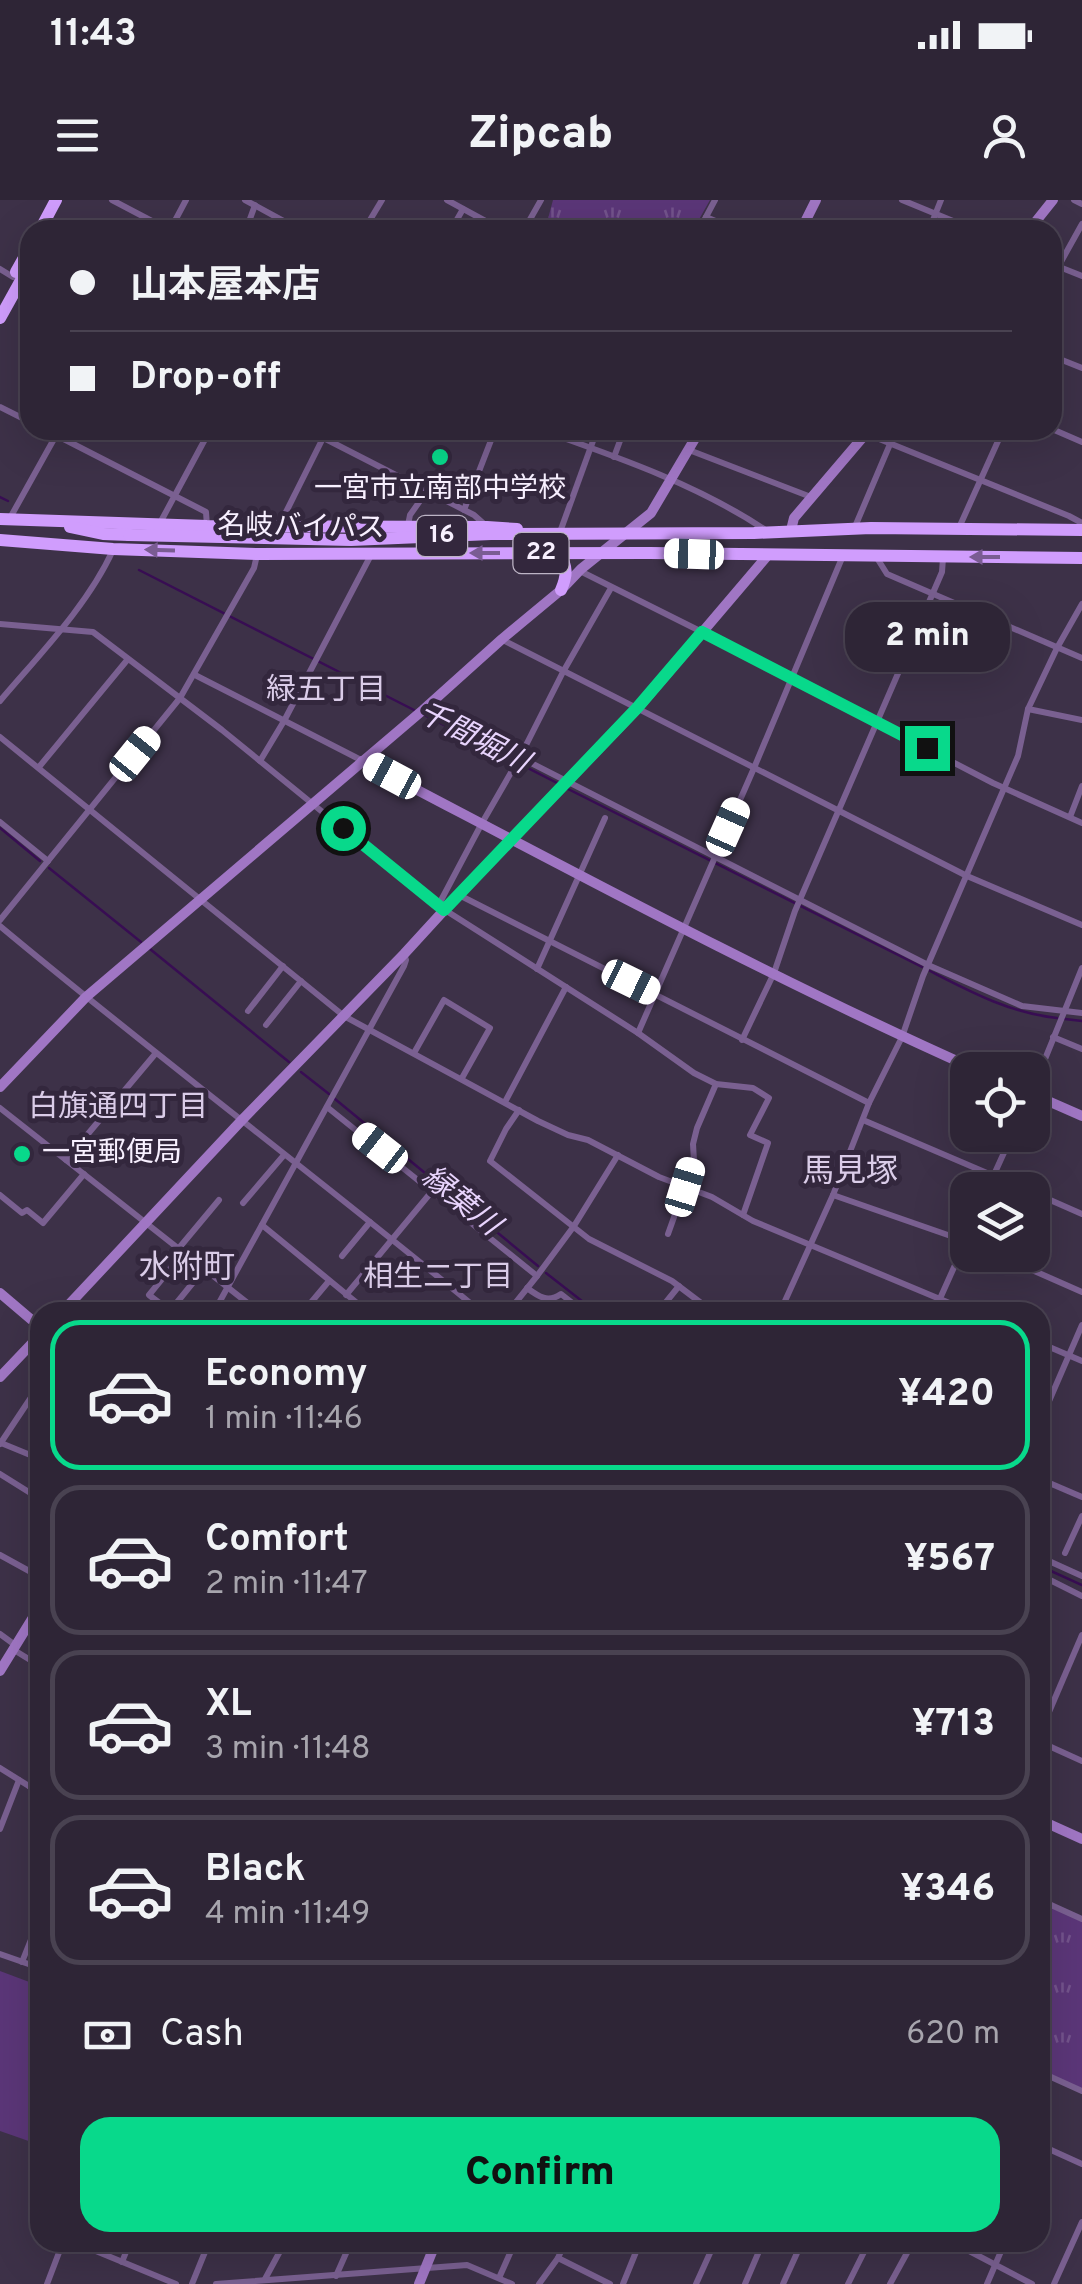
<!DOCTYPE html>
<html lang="en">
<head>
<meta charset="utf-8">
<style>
  body { margin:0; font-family:Overpass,"Noto Sans JP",sans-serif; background:#362d3e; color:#f1f3f6; height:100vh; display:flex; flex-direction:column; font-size:38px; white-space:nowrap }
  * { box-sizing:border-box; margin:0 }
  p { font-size:32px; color:#a7a5ad }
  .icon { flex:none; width:55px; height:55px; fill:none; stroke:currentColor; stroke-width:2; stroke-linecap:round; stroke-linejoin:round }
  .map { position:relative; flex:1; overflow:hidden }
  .drawer { position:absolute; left:30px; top:1102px; width:1020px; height:950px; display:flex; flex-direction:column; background:#2e2536; border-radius:30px; box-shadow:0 10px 40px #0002,0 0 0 2px #494251 }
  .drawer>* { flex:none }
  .banner { position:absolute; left:20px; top:20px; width:1042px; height:220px; border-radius:30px; box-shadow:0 10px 40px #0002,0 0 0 2px #494251; display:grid; align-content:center; height:220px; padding:0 50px; background:#2e2536 }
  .tools { position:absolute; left:950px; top:852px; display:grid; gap:20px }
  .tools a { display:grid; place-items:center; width:100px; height:100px; border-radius:20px; background:#2e2536; box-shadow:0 10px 40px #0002,0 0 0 2px #494251; font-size:50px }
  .end { position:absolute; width:45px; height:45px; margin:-22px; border:12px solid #08d98b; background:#111; box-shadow:0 0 0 5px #111 }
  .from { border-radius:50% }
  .bubble { position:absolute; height:70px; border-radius:30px; background:#2e2536; box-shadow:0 10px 40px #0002,0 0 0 2px #494251; font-size:32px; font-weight:800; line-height:70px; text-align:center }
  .car { position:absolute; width:30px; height:60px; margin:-30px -15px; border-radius:12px; box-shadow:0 0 8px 2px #0007; background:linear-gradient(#fff 24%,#345 0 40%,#fff 0 76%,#345 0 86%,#fff 0) }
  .banner b { display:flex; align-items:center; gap:35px; height:95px; font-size:38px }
  .banner b+b { border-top:2px solid #494251 }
  .banner i { width:25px; height:25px; background:#f1f3f6 }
  ul { padding:18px 0 0; list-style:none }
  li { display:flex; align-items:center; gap:30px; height:150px; margin:0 20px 15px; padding:0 30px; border:5px solid #494251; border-radius:30px }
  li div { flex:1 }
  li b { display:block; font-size:38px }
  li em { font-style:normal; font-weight:800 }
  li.selected { border-color:#08d98b }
  li>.icon { width:90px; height:90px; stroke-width:1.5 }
  .pay { display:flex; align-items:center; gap:25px; height:110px; padding:0 50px; font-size:38px }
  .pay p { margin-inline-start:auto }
  .button { display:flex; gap:20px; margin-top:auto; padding:20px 50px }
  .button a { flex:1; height:115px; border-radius:30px; background:#08d98b; color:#111; font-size:40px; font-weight:800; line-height:115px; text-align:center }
  .status { display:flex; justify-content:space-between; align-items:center; height:70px; padding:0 50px; background:#2e2536; direction:ltr }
  .status svg { height:28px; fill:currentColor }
  header { display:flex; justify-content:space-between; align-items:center; height:130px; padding:0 50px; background:#2e2536; font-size:45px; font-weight:800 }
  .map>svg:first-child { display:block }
  .grass { fill:url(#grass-tufts) }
  .pitch { fill:#5b3678 }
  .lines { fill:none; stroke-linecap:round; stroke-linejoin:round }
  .stream { stroke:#380d53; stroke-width:2.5 }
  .street { stroke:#7a6091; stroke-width:6 }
  .secondary { stroke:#a076c4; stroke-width:10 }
  .highway { stroke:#d09dfd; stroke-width:12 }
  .highway-bridge { stroke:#d09dfd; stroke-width:12 }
  .oneway { fill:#7a5c93 }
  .route { stroke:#08d98b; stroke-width:12 }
  .poi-dot { fill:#08d98b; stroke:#33273d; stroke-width:4 }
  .labels { text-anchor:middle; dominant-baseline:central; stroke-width:10; stroke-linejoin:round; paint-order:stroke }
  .shield { fill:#33273d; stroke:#bdb4c5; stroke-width:2.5 }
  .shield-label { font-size:25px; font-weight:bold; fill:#f8f0ff }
  .poi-label { font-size:28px; fill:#f8f0ff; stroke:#33273d }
  .street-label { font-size:28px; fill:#f8f0ff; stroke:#33273d }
  .neighbourhood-label { font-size:30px; fill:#dacce8; stroke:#33273d }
  .water-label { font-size:30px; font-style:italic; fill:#e8d4fd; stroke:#33273d }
  .quarter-label { font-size:32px; fill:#dacce8; stroke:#33273d }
</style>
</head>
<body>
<div class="status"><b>11:43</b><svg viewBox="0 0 49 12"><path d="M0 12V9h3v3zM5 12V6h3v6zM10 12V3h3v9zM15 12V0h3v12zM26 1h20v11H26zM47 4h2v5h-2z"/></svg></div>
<header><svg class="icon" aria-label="menu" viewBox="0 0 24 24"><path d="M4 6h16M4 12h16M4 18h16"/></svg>Zipcab<svg class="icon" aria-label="person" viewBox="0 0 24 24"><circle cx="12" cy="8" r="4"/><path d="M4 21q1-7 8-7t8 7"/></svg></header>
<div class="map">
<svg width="1082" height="2084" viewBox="0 0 1082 2084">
  <defs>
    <pattern id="grass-tufts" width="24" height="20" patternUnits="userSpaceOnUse" patternTransform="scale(2.5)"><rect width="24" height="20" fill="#5b3678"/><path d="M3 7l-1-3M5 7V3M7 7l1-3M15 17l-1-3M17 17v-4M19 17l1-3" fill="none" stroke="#73538c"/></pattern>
  </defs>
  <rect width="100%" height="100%" fill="#3d3148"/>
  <g class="grass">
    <path d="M553,0h157l-17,30h-46l-12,-4 -3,4h-87z"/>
    <path d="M1040,1701l42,18v171l-42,-20z"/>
  </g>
  <path class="pitch" d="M0,1771l40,15v159l-40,-14z"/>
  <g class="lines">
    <g class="stream">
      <path d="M0,297l8,4"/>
      <path d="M139,370l275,140"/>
      <path d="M426,516l135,69"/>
      <path d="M568,589l354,178"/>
      <path d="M0,628l40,33"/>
      <path d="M49,668l92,74"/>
      <path d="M150,749l139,113"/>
      <path d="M930,771c41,21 80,42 127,47"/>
      <path d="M1065,819l17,2"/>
      <path d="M301,872l28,22"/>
      <path d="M335,899l203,167"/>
      <path d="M546,1073l50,39"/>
      <path d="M1040,1366l42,19"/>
    </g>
    <g class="street">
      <path d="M112,0l57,30"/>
      <path d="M245,0l55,30"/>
      <path d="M447,0l55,30"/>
      <path d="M902,0l73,30"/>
      <path d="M1074,0l8,4"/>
      <path d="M706,17l31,13"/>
      <path d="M170,30l16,-30"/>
      <path d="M246,30l9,-25"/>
      <path d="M364,30l18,-30"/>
      <path d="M451,30l12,-21"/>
      <path d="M524,30l17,-30"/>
      <path d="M699,30l16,-30"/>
      <path d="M929,30l12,-30"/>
      <path d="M1052,64l30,12"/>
      <path d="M0,69l13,8"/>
      <path d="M1052,78l30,-54"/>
      <path d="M1052,156l30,12"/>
      <path d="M0,207l30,15"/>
      <path d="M1052,229l30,13"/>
      <path d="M46,230l160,82 1,14"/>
      <path d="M308,230l166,85 9,8"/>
      <path d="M541,230c76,27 155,54 223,99"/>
      <path d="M857,230l212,86 13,7"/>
      <path d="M689,250l122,47"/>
      <path d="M614,257l10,-27"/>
      <path d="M464,310l31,-80"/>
      <path d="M10,318l49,-88"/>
      <path d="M160,323l50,-93"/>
      <path d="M408,325l2,-10 17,-24"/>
      <path d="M279,326l44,-88"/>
      <path d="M854,329l42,-99"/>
      <path d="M958,330l45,-100"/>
      <path d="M560,332l37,-102"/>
      <path d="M877,358l10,16 195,84"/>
      <path d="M580,371l122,61 291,151 89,40"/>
      <path d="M1082,404l-25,44 -29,61 54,11"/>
      <path d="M0,424l93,8 129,98 212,173 204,130 116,-265 88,-210"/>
      <path d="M503,440l464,236 115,49"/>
      <path d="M195,475l166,85"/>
      <path d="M0,501c39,-46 88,-96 113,-151"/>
      <path d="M425,509l503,256 94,41 60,7"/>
      <path d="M0,537l344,279 194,105 30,14 20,5 71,37 53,20 41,24 218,91"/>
      <path d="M260,561l24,-40 87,-166"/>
      <path d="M39,567l89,-108"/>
      <path d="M1070,617l12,-31"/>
      <path d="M0,622l48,39"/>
      <path d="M459,695l410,208"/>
      <path d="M438,706l44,-83 38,-66 43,-85 48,-84"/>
      <path d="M0,720l180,-222 74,-130 3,-13"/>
      <path d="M0,726c158,132 323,255 481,386"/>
      <path d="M537,769l68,-151"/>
      <path d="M248,811l35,-45"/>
      <path d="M266,825l35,-44"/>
      <path d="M638,833l56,40 22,11 37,4 16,10 -19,37 18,8 -25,72"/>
      <path d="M1053,837l29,12"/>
      <path d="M742,840l32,-67 21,-62 147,-339 1,-14"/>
      <path d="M414,853l30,-53 46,28 -28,50"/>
      <path d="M1032,891l50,-123"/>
      <path d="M505,902l61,-115"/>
      <path d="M327,907l210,169 -29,36"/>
      <path d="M0,908l259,204"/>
      <path d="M519,910l-13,19 -16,32 99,78 83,42 41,31"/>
      <path d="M863,920l164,70"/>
      <path d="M66,960l90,-107"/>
      <path d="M987,990l25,-55"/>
      <path d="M1032,992l50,22"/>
      <path d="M0,995l22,18 5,-3 16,13 41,-49"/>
      <path d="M833,995l135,47"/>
      <path d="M243,1003l41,-48"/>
      <path d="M262,1025l106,87"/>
      <path d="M668,1034l26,-73 -1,-17 4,-16 19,-44"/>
      <path d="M179,1048l40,-48"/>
      <path d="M184,1052l-35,43 21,16 34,-42"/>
      <path d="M998,1055l84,37"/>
      <path d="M342,1056l28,-34"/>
      <path d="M537,1076l37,-50 44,-71"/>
      <path d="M527,1088c12,9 21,15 34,6l23,18"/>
      <path d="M346,1095l87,-105"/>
      <path d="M784,1104l20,8"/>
      <path d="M214,1112l190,-346 2,-6 -2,-6"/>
      <path d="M303,1112l26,-31"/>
      <path d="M658,1112l21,-26"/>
      <path d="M780,1112l53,-117 36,-92 33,-66 21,-61 95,-220 10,-47"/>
      <path d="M934,1112l34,-76"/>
      <path d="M1040,1143l42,18"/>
      <path d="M1040,1222l42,-97"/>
      <path d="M1,1243l39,16"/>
      <path d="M0,1244l40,-60"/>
      <path d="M0,1274l40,25"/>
      <path d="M1040,1279l42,18"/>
      <path d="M1065,1353l17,-37"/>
      <path d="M0,1355l40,22"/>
      <path d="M1040,1357l42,19"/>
      <path d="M1040,1375l42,21"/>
      <path d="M0,1434l15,11"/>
      <path d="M14,1450l26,16"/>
      <path d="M1040,1533l42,-98"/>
      <path d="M1040,1542l42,19"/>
      <path d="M0,1568l40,25"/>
      <path d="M29,1586l11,-15"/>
      <path d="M0,1629l19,-49"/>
      <path d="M1040,1700l42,19"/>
      <path d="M0,1754l40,14"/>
      <path d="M22,1762l18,-45"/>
      <path d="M1040,1872l42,19"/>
      <path d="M1040,1945l42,19"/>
      <path d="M1040,1963l7,-15"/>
      <path d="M74,2042l102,42"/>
      <path d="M952,2042l80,42"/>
      <path d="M558,2058l52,26"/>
      <path d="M122,2062l8,-20"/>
      <path d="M336,2076l15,-34"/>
      <path d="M499,2078l16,-36"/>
      <path d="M265,2079l20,-37"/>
      <path d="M47,2084l16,-42"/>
      <path d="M192,2084l17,-42"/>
      <path d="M216,2084l251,-19 45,19"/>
      <path d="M539,2084l19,-26 7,-16"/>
      <path d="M623,2084l17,-42"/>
      <path d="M696,2084l19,-42"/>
      <path d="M745,2084l18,-42"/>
      <path d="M783,2084l19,-42"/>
      <path d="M848,2084l21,-42"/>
      <path d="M890,2084l23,-42"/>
      <path d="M987,2084l18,-42"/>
      <path d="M1054,2084l28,-62"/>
    </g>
    <g class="secondary">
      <path d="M801,30l15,-30"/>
      <path d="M1029,30l24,-30"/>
      <path d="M791,330l3,-12 75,-88"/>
      <path d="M362,561c203,106 406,216 615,309"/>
      <path d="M0,887l86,-90 337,-287 79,-71 59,-49 20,-21 70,-56 49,-83"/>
      <path d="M1032,894l50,22"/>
      <path d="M0,1093l40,34"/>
      <path d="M62,1112l179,-191 163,-167 54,-59 179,-186 131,-154"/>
      <path d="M0,1177l40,-42"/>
      <path d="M0,1471l40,-65"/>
      <path d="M1040,1620l42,19"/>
      <path d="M419,2084l17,-42"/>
    </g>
    <g class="highway">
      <path d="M40,30l16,-30"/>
      <path d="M16,72l14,-25"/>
      <path d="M0,118l30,-54"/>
      <path d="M0,319l207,7 280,1 30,2"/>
      <path d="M70,327l33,7 26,1"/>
      <path d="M0,340l113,9 144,5 392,-1 433,5"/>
      <path d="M559,353c9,14 8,23 2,37"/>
    </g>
    <path class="highway-bridge" d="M129,335l222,5 140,-6 263,-1 117,-5 211,2"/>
  </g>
  <defs><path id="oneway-solid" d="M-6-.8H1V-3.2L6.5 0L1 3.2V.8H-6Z" transform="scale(2.5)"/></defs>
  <g class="oneway">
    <use href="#oneway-solid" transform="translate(160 350) rotate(-178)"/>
    <use href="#oneway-solid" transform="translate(485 353) rotate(180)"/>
    <use href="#oneway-solid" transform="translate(985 357) rotate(-180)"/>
  </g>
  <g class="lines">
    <path class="route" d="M343,628l101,82 193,-202 65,-76 225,116"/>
  </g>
  <g class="poi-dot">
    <circle cx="440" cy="257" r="10"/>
    <circle cx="22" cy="954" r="10"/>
  </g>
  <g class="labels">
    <g class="shield">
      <rect x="417" y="316" width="50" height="40" rx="8"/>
      <rect x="513.5" y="333" width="55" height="40" rx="8"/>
    </g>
    <g class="shield-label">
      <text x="442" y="336">16</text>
      <text x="541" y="353">22</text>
    </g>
    <g class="poi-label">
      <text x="440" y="290">一宮市立南部中学校</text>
      <text x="42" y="954" text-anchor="start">一宮郵便局</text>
    </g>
    <g class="street-label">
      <text transform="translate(301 328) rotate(1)">名岐バイパス</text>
    </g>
    <g class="neighbourhood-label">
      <text x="326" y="491">緑五丁目</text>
      <text x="118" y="908">白旗通四丁目</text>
      <text x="438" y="1078">相生二丁目</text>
    </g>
    <g class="water-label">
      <text transform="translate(473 539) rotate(27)">千間堀川</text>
      <text transform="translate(460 1002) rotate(39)">縁葉川</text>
    </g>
    <g class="quarter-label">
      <text x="850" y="973">馬見塚</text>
      <text x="187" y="1069">水附町</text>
    </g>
  </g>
</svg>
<div class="tools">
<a><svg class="icon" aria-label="locate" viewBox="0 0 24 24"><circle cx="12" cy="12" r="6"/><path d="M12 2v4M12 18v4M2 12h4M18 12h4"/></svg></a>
<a><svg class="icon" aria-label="layers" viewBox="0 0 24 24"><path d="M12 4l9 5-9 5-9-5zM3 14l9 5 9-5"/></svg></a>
</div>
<i class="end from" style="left:343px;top:628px"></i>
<i class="end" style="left:927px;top:548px"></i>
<div class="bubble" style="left:845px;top:402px;width:165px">2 min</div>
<i class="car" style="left:694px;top:354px;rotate:272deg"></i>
<i class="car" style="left:135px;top:554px;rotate:39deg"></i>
<i class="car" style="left:392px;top:576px;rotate:298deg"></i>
<i class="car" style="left:728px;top:627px;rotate:24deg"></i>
<i class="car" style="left:631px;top:782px;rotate:116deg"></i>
<i class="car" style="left:380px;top:948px;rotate:308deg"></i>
<i class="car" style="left:685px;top:987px;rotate:17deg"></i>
<div class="banner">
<b><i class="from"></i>山本屋本店</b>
<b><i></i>Drop-off</b>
</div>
<section class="drawer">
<ul>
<li class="selected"><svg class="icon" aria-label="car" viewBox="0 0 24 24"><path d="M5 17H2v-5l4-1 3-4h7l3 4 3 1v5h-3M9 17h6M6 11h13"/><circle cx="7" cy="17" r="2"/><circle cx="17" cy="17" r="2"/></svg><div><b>Economy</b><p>1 min · 11:46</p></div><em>¥420</em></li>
<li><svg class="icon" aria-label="car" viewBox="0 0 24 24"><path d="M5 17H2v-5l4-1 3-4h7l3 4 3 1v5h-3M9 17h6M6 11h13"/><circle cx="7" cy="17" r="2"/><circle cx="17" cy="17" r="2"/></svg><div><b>Comfort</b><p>2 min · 11:47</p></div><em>¥567</em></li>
<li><svg class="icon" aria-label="car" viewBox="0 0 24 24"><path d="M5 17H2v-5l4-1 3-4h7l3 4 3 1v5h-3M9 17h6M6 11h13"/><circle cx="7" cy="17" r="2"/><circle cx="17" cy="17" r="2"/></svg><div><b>XL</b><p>3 min · 11:48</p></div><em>¥713</em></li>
<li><svg class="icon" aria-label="car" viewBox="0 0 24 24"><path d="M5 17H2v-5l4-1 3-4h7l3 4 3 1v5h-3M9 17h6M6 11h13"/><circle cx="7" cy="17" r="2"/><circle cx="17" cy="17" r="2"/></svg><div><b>Black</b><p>4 min · 11:49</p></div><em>¥346</em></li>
</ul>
<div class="pay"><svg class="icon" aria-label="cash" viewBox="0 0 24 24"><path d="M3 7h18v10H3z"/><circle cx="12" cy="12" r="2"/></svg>Cash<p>620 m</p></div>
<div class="button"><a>Confirm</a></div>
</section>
</div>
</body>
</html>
